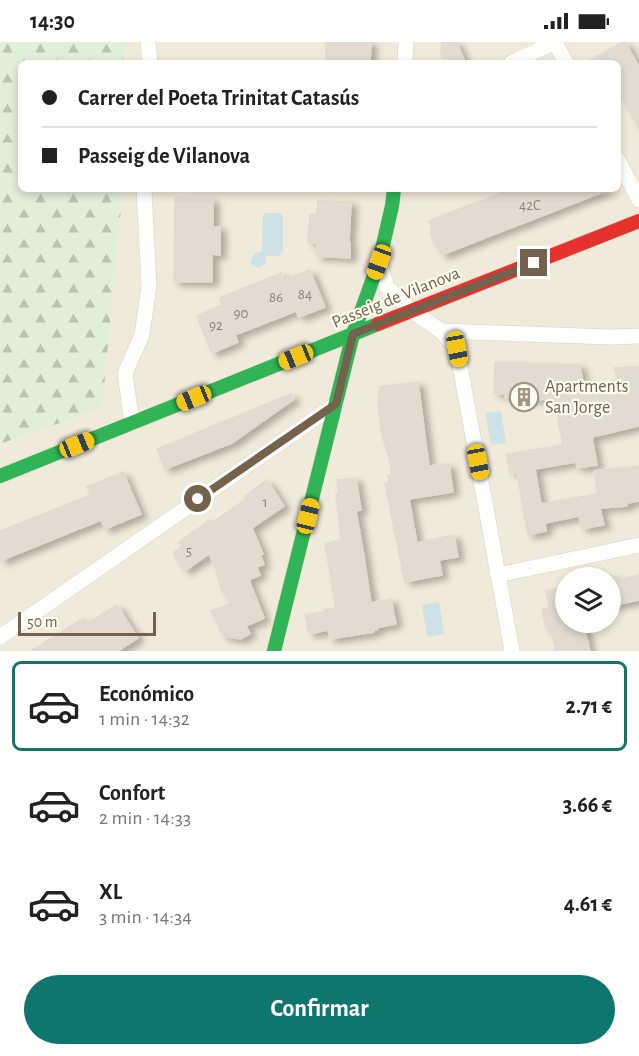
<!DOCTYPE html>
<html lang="es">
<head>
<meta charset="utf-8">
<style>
  body { margin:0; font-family:"Alegreya Sans",sans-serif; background:#f6f6f6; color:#222; height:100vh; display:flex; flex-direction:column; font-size:22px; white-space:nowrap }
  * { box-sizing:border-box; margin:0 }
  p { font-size:20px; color:#767676 }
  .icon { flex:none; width:33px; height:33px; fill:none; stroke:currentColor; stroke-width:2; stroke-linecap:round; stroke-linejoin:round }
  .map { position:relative; height:609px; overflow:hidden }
  .side { display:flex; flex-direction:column; background:#fff; flex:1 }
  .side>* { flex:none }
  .hud { position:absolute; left:18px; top:18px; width:603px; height:132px; border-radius:9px; box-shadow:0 3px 9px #0003; display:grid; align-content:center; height:132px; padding:0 24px; background:#fff }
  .fabs { position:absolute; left:555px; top:525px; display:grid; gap:12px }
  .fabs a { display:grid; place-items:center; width:66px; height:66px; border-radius:50%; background:#fff; box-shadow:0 3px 9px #0003; font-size:30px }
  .scale { position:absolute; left:18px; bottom:15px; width:138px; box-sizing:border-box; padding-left:6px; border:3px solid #75624d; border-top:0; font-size:16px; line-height:21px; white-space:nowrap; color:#75624d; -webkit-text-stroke:4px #fefbef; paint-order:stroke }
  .end { position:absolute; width:27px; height:27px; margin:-14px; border:8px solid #75624d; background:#fff; box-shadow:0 0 0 3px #fff }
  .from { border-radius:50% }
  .car { position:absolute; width:18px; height:36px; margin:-18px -9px; border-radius:8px; box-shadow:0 0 4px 2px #0007; background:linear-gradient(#f5c518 24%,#345 0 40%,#f5c518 0 76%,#345 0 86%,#f5c518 0) }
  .hud b { display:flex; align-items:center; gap:21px; height:57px; font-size:22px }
  .hud b+b { border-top:2px solid #e0e0e0 }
  .hud i { width:15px; height:15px; background:#222 }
  ul { padding:10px 0 0; list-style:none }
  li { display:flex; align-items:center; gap:18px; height:90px; margin:0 12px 9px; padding:0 12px; border:3px solid transparent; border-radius:9px }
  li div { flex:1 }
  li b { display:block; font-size:22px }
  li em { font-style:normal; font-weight:700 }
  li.current { border-color:#0f766e }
  li>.icon { width:54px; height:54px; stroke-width:1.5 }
  .action { display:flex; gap:12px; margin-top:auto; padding:12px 24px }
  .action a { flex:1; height:69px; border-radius:36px; background:#0f766e; color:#fff; font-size:24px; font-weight:700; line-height:69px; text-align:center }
  .status { display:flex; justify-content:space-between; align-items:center; height:42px; padding:0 30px; background:#fff; direction:ltr }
  .status svg { height:16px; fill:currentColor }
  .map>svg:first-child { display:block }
  .residential { fill:#f0eada; fill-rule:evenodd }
  .forest { fill:url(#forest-firs) }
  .water { fill:#cee1e7 }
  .building { fill:#e2dbd1; stroke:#e0dacf; stroke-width:1.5; filter:url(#shadow) }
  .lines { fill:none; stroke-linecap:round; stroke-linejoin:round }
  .street-casing { stroke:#d6d2ca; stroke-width:16 }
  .fast-casing { stroke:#d5d1c7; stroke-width:15 }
  .jam-casing { stroke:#d5d1c7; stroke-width:15 }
  .street { stroke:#fefefc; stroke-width:15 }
  .fast { stroke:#30b455; stroke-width:14 }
  .jam { stroke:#e5322d; stroke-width:14 }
  .route { stroke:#75624d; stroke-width:8 }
  .labels { text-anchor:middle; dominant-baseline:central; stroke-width:4.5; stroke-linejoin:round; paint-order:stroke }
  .number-label { font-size:15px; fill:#928371 }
  .street-label { font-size:18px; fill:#75624d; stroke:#fefbef }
  .poi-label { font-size:18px; fill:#75624d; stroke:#fefbef; text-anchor:start }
</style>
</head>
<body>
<div class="status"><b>14:30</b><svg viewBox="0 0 49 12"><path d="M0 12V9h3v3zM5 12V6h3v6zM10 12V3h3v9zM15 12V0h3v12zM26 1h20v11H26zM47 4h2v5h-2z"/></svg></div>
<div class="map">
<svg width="639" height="609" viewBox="0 0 639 609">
  <defs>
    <pattern id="forest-firs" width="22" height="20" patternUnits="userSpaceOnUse" patternTransform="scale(1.5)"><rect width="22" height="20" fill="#e1eed8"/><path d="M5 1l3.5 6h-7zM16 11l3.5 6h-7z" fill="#bbc4b1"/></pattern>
    <filter id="shadow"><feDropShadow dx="6" dy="4" stdDeviation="3" flood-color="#0004"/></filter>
  </defs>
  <rect width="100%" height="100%" fill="#f7f5ec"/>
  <path class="residential" d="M125,0h514v609h-639v-207l102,-36 21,-219h495v-126h-494zM566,536h44v44h-44z"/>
  <path class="forest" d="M0,0h125l-1,21h-103v126h102l-21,219 -102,36z"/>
  <g class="water">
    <path d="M265,171h15l3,4v33l-4,6h-13l-1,8 -7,4 -7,-4v-5l4,-6 7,-1 1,-35z"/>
    <path d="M501,369l5,32 -15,2 -6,-32z"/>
    <path d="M439,560l5,32 -17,3 -5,-32z"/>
  </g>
  <g class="building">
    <path d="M326,0h45l-1,21h-44z"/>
    <path d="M442,0h14l8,17 -9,4h-9l-5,-7z"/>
    <path d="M623,0h2l14,25v61l-21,-38v-27h-33z"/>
    <path d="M511,147h97v1l-166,65 -4,-10h-3l-5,-13 3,-1 -4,-10z"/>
    <path d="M175,156l38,1v28h7v28l-8,-1v28h-38z"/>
    <path d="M318,159l33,1 -2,40h1v16l-34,-2 1,-13h-9l2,-29 7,1z"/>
    <path d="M310,228l15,37 -26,10 -3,-6 -61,24 3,7 -26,11 -15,-37 25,-11 -2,-7 61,-25 3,7z"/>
    <path d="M495,320l85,3 3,18h3l1,5 31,-8 -4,-12 25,-1v59l-47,11 5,28 -20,3 -1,-6 -41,7 6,35 57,-10 -4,-23 45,-5v35l-12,2v3l-27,2 4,17 -22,4 -3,-13 -34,7 1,8 -18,4 -11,-63 -7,1 -3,-19 56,-9 -8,-45 -50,-2 1,-4 -12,-1z"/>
    <path d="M418,340l11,84 20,-2 4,28 -44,7 8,44 37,-8 4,22 -19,3 3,15 -37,7 -20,-99h4l-1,-8 4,-1 -3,-18 -7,-21 -4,-31 2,-17z"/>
    <path d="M291,352l3,5 -62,44 -67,26 -8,-20z"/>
    <path d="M123,430l18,42 -36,15 -4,-9 -101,41v-30l91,-36 -4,-8z"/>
    <path d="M356,436l5,32 -5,1 8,45 7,47 20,-4 5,25 -20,4 1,2h-3v2l-44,7 -2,-9 -19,4 -4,-19 20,-3 -1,-2 12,-2 -11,-64 16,-4 -5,-46h3l-2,-14z"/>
    <path d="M267,438l17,26 -32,22 11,26 -3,1 4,9 -7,3 3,8 -11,5 15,38 -18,8 4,8 -10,5 -17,-3 -12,-25 21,-8 -11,-14 -4,-17 -8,-18 -24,17 -12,-18 10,-7 -4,-4 31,-22 2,3 34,-24 -1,-3z"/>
    <path d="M610,533l12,4 17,-4v25l-29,6z"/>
    <path d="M566,545v35h17l7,29h-34l-5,-23 -5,1 -4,-20 8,-1 -4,-17z"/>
    <path d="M117,563l21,33 -20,13h-87l53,-33 4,5z"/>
  </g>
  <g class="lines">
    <g class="street-casing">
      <g id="street">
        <path d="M148,0l2,21"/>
        <path d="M555,0l11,21"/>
        <path d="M405,21l1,-21"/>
        <path d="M511,21l44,-21"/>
        <path d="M618,118l21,40"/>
        <path d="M379,220l8,25 25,24 29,20 16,18 55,302"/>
        <path d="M441,289l169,6 29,-1"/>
        <path d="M132,381l-7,-50 17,-38 7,-49 -5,-97"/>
        <path d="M498,533l141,-30"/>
        <path d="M0,595l336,-233"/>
      </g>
    </g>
    <g class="fast-casing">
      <g id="fast">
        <path d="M0,434l378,-152"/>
        <path d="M274,609l79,-317 26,-72 13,-56 2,-17"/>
      </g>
    </g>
    <g class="jam-casing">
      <path id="jam" d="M378,282l261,-103"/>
    </g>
    <use href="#street" class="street"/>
    <use href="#fast" class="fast"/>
    <use href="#jam" class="jam"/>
  </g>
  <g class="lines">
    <path class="route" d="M198,457l138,-95 17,-70 181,-71"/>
  </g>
  <defs>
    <g id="building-ring" transform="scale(1.5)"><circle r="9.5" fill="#fefbef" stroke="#a29585" stroke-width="1.5"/><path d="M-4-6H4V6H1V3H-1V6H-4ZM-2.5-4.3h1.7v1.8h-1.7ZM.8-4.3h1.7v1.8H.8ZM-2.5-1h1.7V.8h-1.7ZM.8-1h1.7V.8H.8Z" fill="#a29585"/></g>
  </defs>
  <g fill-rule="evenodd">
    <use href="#building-ring" x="524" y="355"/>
  </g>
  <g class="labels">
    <g class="number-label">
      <text x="530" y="163">42C</text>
      <text x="305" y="252">84</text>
      <text x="276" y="255">86</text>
      <text x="241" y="271">90</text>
      <text x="216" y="283">92</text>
      <text x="265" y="460">1</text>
      <text x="189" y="509">5</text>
    </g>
    <g class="street-label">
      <text transform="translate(396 256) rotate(-22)">Passeig de Vilanova</text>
    </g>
    <g class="poi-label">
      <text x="545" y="345">Apartments<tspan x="545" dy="21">San Jorge</tspan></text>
    </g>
  </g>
</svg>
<div class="fabs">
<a><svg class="icon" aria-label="layers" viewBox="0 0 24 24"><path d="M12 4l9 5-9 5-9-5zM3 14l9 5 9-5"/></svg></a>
</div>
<div class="scale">50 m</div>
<i class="end from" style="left:198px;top:457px"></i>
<i class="end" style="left:534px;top:221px"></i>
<i class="car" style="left:379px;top:220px;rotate:200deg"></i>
<i class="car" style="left:457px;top:307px;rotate:169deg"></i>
<i class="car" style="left:296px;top:315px;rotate:248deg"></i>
<i class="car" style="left:194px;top:356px;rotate:248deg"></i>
<i class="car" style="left:77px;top:403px;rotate:68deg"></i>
<i class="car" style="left:478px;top:420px;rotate:169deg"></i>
<i class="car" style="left:308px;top:474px;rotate:14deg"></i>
<div class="hud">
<b><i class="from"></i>Carrer del Poeta Trinitat Catasús</b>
<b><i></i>Passeig de Vilanova</b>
</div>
</div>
<section class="side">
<ul>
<li class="current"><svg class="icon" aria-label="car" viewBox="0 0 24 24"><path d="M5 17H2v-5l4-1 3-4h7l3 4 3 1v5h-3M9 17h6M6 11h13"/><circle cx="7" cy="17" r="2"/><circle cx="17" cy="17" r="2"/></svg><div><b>Económico</b><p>1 min · 14:32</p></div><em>2.71 €</em></li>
<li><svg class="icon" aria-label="car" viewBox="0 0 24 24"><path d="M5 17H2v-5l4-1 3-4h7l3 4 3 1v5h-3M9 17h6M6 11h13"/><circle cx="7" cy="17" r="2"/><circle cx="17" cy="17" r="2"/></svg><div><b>Confort</b><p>2 min · 14:33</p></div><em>3.66 €</em></li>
<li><svg class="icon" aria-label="car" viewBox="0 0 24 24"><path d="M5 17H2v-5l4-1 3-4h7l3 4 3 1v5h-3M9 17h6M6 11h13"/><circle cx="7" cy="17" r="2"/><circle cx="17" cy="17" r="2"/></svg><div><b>XL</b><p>3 min · 14:34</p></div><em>4.61 €</em></li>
</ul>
<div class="action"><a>Confirmar</a></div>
</section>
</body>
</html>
